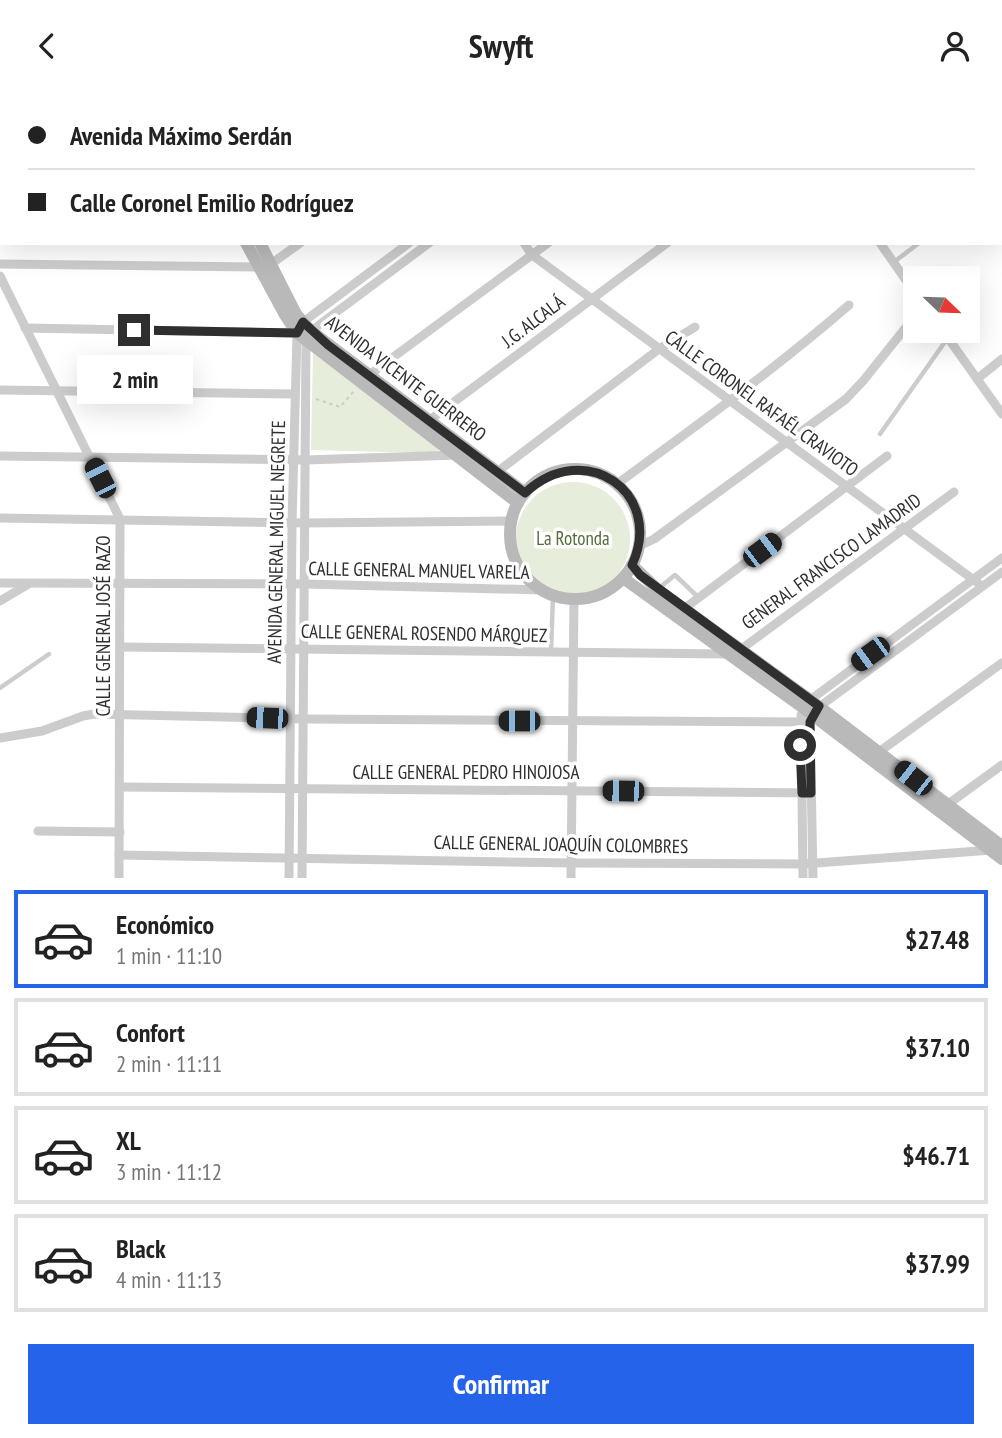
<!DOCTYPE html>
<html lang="es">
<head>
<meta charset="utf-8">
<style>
  body { margin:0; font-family:"PT Sans Narrow",sans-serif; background:#f2f2f2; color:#222; height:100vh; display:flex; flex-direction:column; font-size:26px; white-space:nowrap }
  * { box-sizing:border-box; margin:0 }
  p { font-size:23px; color:#767676 }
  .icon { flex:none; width:38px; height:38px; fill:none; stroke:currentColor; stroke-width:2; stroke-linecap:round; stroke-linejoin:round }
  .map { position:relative; height:787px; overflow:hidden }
  .panel { display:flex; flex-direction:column; background:#fff; flex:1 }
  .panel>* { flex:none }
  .guide { position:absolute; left:0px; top:0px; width:1003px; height:154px; box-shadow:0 7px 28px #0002; display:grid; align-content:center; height:154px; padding:0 28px; background:#fff }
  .needle { width:46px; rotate:113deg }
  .tools { position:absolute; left:903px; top:175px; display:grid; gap:14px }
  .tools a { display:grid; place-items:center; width:77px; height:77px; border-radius:0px; background:#fff; box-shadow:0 7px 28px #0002; font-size:35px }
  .end { position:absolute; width:32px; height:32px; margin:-16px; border:9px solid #2f2f2f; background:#fff; box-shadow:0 0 0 4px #fff }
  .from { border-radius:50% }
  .bubble { position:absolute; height:49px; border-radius:0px; background:#fff; box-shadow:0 7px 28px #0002; font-size:23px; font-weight:700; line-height:49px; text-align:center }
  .car { position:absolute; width:21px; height:42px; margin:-21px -10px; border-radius:9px; box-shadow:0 0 5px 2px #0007; background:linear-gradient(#222 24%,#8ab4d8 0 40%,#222 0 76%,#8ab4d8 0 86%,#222 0) }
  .guide b { display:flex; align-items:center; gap:24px; height:66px; font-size:26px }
  .guide b+b { border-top:2px solid #e0e0e0 }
  .guide i { width:18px; height:18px; background:#222 }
  ul { padding:12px 0 0; list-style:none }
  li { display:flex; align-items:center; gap:21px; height:98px; margin:0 14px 10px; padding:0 14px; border:4px solid #e0e0e0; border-radius:0px }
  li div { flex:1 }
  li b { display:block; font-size:26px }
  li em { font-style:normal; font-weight:700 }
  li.current { border-color:#2563eb }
  li>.icon { width:63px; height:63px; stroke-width:1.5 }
  .cta { display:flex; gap:14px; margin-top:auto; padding:14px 28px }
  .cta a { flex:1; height:80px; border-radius:0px; background:#2563eb; color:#fff; font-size:28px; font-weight:700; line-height:80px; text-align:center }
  header { display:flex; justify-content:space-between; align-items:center; height:91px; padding:0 28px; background:#fff; font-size:32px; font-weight:700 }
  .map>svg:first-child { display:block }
  .green { fill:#e6eddb }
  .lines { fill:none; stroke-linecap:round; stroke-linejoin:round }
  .path { stroke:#ccc; stroke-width:2; stroke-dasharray:3.5 3.5; stroke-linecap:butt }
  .service { stroke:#ccc; stroke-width:4.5 }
  .minor { stroke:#ccc; stroke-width:9 }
  .secondary { stroke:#b9b9b9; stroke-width:12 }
  .route { stroke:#2f2f2f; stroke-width:9 }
  .labels { text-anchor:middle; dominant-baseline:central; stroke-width:7; stroke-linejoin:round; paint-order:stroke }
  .street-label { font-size:19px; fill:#2f2f2f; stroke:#fff }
  .park-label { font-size:19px; fill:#556d39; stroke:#fff }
</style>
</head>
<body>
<header><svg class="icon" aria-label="back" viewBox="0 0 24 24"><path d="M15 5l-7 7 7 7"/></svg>Swyft<svg class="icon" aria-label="person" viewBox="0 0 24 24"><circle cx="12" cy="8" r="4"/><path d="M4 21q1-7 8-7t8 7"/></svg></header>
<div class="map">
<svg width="1002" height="787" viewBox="0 0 1002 787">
  <rect width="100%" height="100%" fill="#fff"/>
  <g class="green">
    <path d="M313,262l131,96 -15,4 -118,-3z"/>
    <circle cx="573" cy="448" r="57"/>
  </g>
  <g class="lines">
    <g class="path">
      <path d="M234,0l1,2"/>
      <path d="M316,308l24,8 14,-16"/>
    </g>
    <g class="service">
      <path d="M759,2l2,-2"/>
      <path d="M894,171l25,-19"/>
      <path d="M880,343l67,-95"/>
      <path d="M658,498l17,-14 23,22"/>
      <path d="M551,561l2,-57"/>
      <path d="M0,597l49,-34"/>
    </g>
    <g class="minor">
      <path d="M413,0l2,2"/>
      <path d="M724,0l2,2"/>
      <path d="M53,2l2,-2"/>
      <path d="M269,2l4,-2"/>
      <path d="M383,2l2,-2"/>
      <path d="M505,2l2,-2"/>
      <path d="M617,2l2,-2"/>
      <path d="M635,2l2,-2"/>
      <path d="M832,2l2,-2"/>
      <path d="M0,24l2,-1"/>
      <path d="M0,95l2,3"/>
      <path d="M0,147l2,-1"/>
      <path d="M524,152l8,12 450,331"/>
      <path d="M880,152l35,50"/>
      <path d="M0,173l258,3 13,-3 29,-21"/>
      <path d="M0,185l120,243 -1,359"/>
      <path d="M25,237l272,5"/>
      <path d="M943,240l59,83"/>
      <path d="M365,287l183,-135"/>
      <path d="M977,288l25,-20"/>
      <path d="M0,299l294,4"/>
      <path d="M427,331l240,-179"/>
      <path d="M0,365l305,4 154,-5"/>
      <path d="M497,381l162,-123 36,-22"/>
      <path d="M617,393c79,-58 158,-115 232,-179"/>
      <path d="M0,427l304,5 208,-2"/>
      <path d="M639,455l15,-7 192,-140 17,-18 52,-65"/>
      <path d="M0,492l304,1 239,6"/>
      <path d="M0,510l27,-16"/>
      <path d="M681,520l206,-155"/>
      <path d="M121,556l605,7 14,-4 214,-158"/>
      <path d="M806,612l196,-145"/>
      <path d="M801,624l2,163"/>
      <path d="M0,647l42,-7 41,-15 11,-2 210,5 506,3"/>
      <path d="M876,663l126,-91"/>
      <path d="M120,696l691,6"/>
      <path d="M944,716l58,-42"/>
      <path d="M38,740l82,1"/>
      <path d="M119,764l452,8 232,1 189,-14"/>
      <path d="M289,787l3,-355 5,-190 6,-11 106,-79"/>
      <path d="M302,787l4,-538 5,-9 118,-88"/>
      <path d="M571,787l3,-279"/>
      <path d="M813,787l-3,-156 9,-15 183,-135"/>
    </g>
    <g class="secondary">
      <path d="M157,0l1,2"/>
      <path d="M171,0l1,2"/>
      <path d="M246,152l39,72 12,18 221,170"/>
      <path d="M260,152l36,71 15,17 214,162"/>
      <circle cx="575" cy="443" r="65"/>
      <path d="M632,474l26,25 151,109 193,147"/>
      <path d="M623,487l179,129 200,152"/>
    </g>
  </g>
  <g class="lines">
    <path class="route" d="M134,239l163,3 6,-11 25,23 197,148c60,-56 140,0 107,72l8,10 179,131 -9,16 1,71h-9l-2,-48"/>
  </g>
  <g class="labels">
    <g class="street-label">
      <text transform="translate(533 230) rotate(-37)">J.G. ALCALÁ</text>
      <text transform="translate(406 287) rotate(37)">AVENIDA VICENTE GUERRERO</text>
      <text transform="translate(762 312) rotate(36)">CALLE CORONEL RAFAÉL CRAVIOTO</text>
      <text transform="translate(276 451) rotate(-89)">AVENIDA GENERAL MIGUEL NEGRETE</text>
      <text transform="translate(831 470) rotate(-36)">GENERAL FRANCISCO LAMADRID</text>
      <text transform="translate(419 479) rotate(1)">CALLE GENERAL MANUEL VARELA</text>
      <text transform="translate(103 535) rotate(-90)">CALLE GENERAL JOSÉ RAZO</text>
      <text transform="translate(424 542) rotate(1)">CALLE GENERAL ROSENDO MÁRQUEZ</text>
      <text x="466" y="681">CALLE GENERAL PEDRO HINOJOSA</text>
      <text transform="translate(561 753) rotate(1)">CALLE GENERAL JOAQUÍN COLOMBRES</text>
    </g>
    <g class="park-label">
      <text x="573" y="447">La Rotonda</text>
    </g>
  </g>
</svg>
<div class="tools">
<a><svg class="needle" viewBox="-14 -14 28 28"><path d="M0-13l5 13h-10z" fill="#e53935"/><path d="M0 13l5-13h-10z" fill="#767676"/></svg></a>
</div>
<i class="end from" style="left:800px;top:654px"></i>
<i class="end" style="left:134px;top:239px"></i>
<div class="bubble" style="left:77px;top:264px;width:116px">2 min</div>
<i class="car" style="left:100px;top:387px;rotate:333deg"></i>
<i class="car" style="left:762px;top:459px;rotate:53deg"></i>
<i class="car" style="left:870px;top:563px;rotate:234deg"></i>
<i class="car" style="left:267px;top:627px;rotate:272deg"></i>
<i class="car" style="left:519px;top:630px;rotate:270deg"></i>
<i class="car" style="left:913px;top:687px;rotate:308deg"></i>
<i class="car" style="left:623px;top:700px;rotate:271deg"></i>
<div class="guide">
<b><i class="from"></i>Avenida Máximo Serdán</b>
<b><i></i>Calle Coronel Emilio Rodríguez</b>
</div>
</div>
<section class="panel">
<ul>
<li class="current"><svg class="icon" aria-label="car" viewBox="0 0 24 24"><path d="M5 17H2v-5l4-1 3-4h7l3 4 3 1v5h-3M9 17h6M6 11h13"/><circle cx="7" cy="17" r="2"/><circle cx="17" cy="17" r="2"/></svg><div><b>Económico</b><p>1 min · 11:10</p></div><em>$27.48</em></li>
<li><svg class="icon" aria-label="car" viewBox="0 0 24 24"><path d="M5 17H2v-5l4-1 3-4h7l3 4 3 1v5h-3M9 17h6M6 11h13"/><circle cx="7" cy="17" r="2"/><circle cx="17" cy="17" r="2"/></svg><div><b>Confort</b><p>2 min · 11:11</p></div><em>$37.10</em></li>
<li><svg class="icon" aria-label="car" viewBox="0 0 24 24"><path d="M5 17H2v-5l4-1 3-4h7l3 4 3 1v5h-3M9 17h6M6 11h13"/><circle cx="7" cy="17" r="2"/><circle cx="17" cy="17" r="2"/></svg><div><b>XL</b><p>3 min · 11:12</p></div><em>$46.71</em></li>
<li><svg class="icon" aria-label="car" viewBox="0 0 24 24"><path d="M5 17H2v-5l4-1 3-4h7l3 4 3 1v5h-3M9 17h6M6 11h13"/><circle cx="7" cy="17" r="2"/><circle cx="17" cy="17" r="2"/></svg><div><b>Black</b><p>4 min · 11:13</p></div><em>$37.99</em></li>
</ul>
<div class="cta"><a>Confirmar</a></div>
</section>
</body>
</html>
